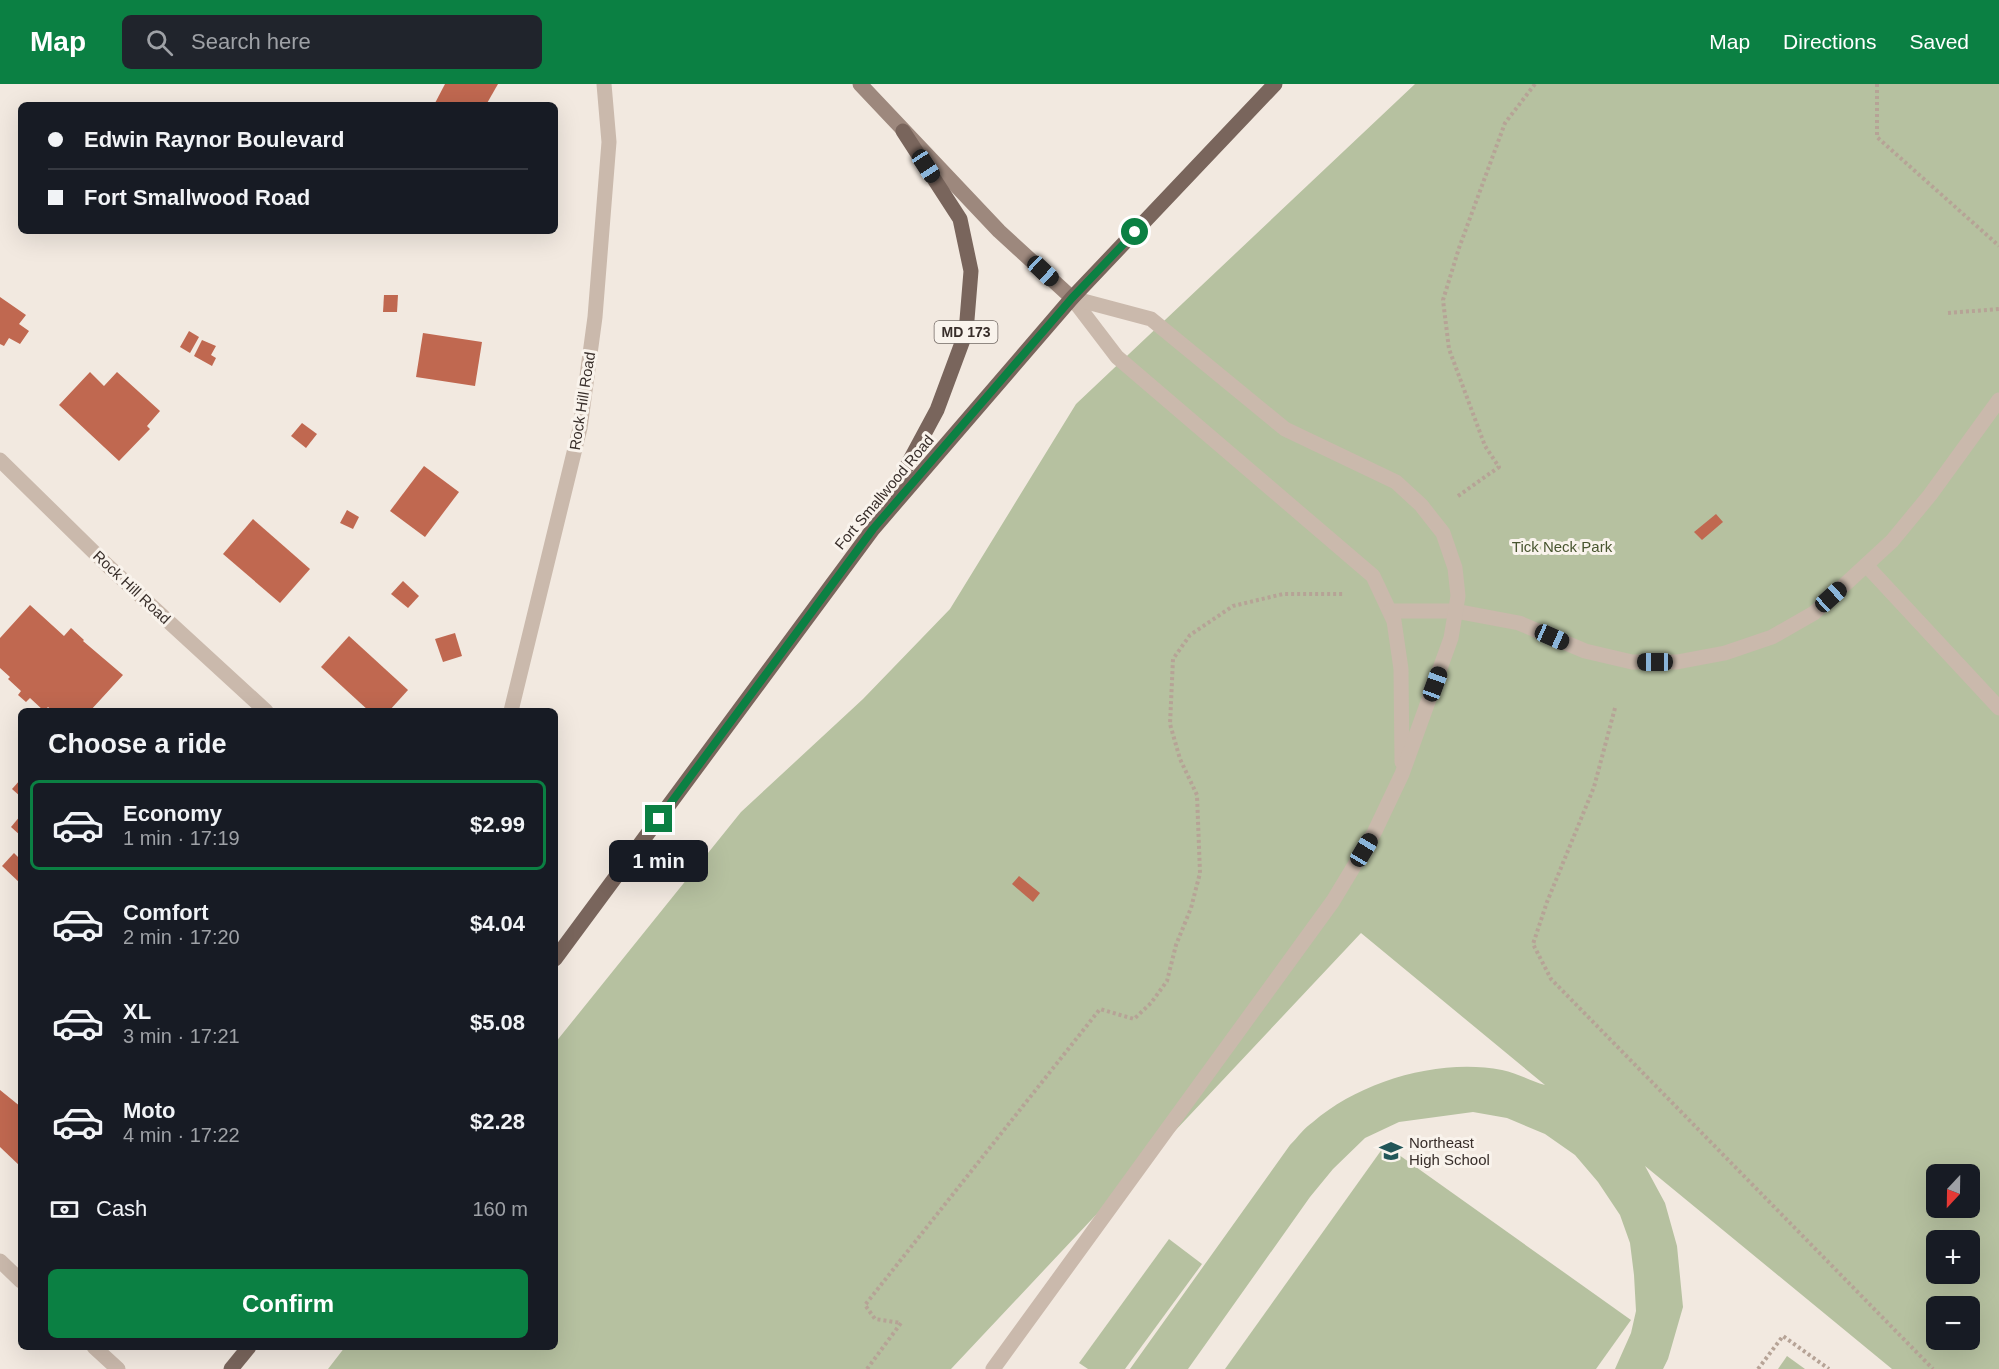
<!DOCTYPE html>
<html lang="en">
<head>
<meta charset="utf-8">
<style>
  body { margin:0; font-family:Arial,sans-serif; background:#20242c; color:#f1f3f6; height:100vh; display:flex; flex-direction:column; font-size:22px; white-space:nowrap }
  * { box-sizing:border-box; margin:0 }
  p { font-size:20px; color:#9ea1a6 }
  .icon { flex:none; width:33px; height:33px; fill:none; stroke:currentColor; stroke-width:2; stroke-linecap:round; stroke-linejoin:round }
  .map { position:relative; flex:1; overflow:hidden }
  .panel { position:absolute; left:18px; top:624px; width:540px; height:642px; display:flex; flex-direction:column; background:#171b24; border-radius:9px; box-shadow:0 6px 24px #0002 }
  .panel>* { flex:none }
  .guide { position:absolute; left:18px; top:18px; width:540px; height:132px; border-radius:9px; box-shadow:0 6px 24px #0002; display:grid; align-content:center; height:132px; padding:0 30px; background:#171b24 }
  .needle { width:39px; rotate:202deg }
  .tools { position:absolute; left:1926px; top:1080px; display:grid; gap:12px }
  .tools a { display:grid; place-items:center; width:54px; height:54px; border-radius:9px; background:#171b24; box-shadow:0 6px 24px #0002; font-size:30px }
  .end { position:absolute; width:27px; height:27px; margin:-14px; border:8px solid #0b8043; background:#fff; box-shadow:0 0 0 3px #fff }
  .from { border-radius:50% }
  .bubble { position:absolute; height:42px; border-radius:9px; background:#171b24; box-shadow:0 6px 24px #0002; font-size:20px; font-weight:700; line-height:42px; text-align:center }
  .car { position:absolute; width:18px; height:36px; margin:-18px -9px; border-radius:8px; box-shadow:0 0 4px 2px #0007; background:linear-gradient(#222 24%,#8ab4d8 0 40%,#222 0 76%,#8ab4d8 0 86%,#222 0) }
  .guide b { display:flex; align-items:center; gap:21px; height:57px; font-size:22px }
  .guide b+b { border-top:2px solid #363941 }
  .guide i { width:15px; height:15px; background:#f1f3f6 }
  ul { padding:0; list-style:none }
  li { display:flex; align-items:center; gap:18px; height:90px; margin:0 12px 9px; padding:0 18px; border:3px solid transparent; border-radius:9px }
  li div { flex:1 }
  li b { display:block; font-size:22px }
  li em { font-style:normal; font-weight:700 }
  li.current { border-color:#0b8043 }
  li>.icon { width:54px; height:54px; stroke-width:1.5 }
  h2 { padding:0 30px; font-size:27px; line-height:72px }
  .pay { display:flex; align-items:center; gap:15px; height:66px; padding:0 30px; font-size:22px }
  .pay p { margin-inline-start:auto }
  .primary-button { display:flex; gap:12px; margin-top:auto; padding:12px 30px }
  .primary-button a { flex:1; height:69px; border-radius:9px; background:#0b8043; color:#fff; font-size:24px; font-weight:700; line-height:69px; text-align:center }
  header { display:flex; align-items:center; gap:36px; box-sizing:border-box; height:84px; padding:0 30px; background:#0b8043; color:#fff }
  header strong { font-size:28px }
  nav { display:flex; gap:33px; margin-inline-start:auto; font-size:21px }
  .search { width:420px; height:54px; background:#20242c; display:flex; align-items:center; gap:15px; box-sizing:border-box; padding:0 21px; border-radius:9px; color:#9ea1a6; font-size:22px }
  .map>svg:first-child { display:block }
  .green { fill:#b6c1a0; fill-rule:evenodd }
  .building { fill:#c06850 }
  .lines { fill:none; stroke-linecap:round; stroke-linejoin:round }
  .path { stroke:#b6a396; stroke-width:4; stroke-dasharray:3 3; stroke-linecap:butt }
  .lane { stroke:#cab9ac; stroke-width:15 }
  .street { stroke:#cab9ac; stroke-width:15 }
  .secondary { stroke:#9d887d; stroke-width:15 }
  .primary { stroke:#79655c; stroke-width:15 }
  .route { stroke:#0b8043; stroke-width:8 }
  .labels { text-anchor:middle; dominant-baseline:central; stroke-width:6; stroke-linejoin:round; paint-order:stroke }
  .shield { fill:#f9f3ec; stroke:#726964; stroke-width:1.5 }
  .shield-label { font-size:14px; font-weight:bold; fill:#382e2a }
  .street-label { font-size:15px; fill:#382e2a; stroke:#f9f3ec }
  .park-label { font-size:15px; fill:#48552f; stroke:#f9f3ec }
  .poi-label { font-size:15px; fill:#382e2a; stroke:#f9f3ec; text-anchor:start }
</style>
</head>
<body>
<header>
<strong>Map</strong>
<div class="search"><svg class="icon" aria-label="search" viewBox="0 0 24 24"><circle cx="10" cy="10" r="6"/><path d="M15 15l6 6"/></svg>Search here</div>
<nav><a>Map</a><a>Directions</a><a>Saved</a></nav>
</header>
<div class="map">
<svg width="1999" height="1285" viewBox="0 0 1999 1285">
  <rect width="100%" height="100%" fill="#f2e9e0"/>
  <g class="green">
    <path d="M1415,0h584v1285h-107l-247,-203 20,37 12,43 6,61 -15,52 -5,10h-48l16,-36 5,-22 -2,-36 -4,-32 -10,-28 -22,-33 -23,-27 -30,-21 -38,-16 -34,-6 -74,10 -34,16 -32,31 -23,28 -122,172h-58l160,-224c8,-8 14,-17 23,-23 48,-41 126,-64 189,-52 15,3 29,11 43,15l-184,-152 -410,436h-623l17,-22h210v-304l186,-231 122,-113 87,-90 126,-205zM1936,1090h34v34h-34zM1936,1156h34v34h-34zM1936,1222h34v34h-34z"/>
    <path d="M1385,1061l246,175 -35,49h-371z"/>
    <path d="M1169,1155l33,25 -77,105h-37l-9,-6z"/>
    <path d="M1787,1272l18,13h-27z"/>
  </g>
  <g class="building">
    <path d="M445,0h53l-12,21h-52z"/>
    <path d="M384,211h14l-1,17h-14z"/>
    <path d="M0,213l26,18 -7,9 10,7 -9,13 -11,-6 -5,8 -4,-2z"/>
    <path d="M189,247l10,6 -9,16 -10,-6z"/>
    <path d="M423,249l59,9 -7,44 -59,-9z"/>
    <path d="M202,256l14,6 -5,9 5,3 -4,8 -18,-10z"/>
    <path d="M90,288l14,14 13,-14 43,39 -13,15 3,3 -31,32 -60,-56z"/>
    <path d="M302,339l15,11 -11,14 -15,-12z"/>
    <path d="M424,382l35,26 -34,45 -35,-26z"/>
    <path d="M347,426l12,7 -6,12 -13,-6z"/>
    <path d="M1716,430l7,8 -21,18 -8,-8z"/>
    <path d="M253,435l57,50 -30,34 -57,-49z"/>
    <path d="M403,497l16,15 -11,12 -17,-14z"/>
    <path d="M30,521l34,31 7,-8 13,12 -1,1 40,34 -33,36h-37l-5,-4 -4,4 -14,-13 -4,4 -8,-7 3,-4 -13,-12 2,-2 -10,-9v-30z"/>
    <path d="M455,549l7,23 -19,6 -8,-23z"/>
    <path d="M349,552l59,54 -19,21h-20l-48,-44z"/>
    <path d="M21,695v18l-9,-8z"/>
    <path d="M21,731v21l-10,-9z"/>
    <path d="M14,769l7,7v24l-19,-18z"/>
    <path d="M1019,792l21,17 -7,9 -21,-18z"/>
    <path d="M0,1006l21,17v60l-21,-20z"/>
  </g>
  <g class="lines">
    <g class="path">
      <path d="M1877,0v53l122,109"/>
      <path d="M1948,229l51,-4"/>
      <path d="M1458,412l41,-29 -14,-21 -36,-97 -6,-49 16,-52 46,-125 30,-39"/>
      <path d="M1615,624l-21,79 -47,115 -14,42 18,35 382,390"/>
      <path d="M867,1285l34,-46 -26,-4 -10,-14 235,-296 34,10 17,-16 16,-22 9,-36 15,-37 9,-35 -3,-78 -17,-36 -10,-35 3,-65 17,-24 43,-29 50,-12h61"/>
      <path d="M1758,1285l25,-33 46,33"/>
    </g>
    <g class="lane">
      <path d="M1072,214l45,59 256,219 21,45 7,48 1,93"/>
      <path d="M1866,481l133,143"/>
      <path d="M1390,527h65l64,12 66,28 47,11h45l48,-9 47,-16 42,-24 78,-72 38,-46 69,-95"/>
      <path d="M993,1285l340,-468 41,-68 28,-59 49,-136 7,-42 -3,-28 -12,-35 -22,-28 -25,-23 -111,-53 -134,-110 -79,-21"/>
    </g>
    <g class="street">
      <path d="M0,376l108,106 158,145"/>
      <path d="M511,627l69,-283 15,-111 14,-175 -5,-58"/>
      <path d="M0,1177l21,20"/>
      <path d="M94,1263l24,22"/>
    </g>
    <path class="secondary" d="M860,0l139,147 73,67"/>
    <g class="primary">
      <path d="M887,419l50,-93 29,-78 5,-61 -11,-52 -57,-88"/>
      <path d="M555,875l318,-430 199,-231 203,-214"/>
      <path d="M231,1285l18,-22"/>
    </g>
  </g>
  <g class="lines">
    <path class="route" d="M659,735l214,-290 199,-231 63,-66"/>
  </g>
  <defs>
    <g id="school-bare" transform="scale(1.8)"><path d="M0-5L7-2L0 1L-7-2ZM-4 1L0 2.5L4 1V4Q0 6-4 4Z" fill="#225658" stroke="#f9f3ec" stroke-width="2.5" paint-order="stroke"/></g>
  </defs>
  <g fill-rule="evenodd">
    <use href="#school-bare" x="1391" y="1067"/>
  </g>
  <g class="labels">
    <rect class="shield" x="934.5" y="237" width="63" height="22" rx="4.5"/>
    <g class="shield-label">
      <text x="966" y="248">MD 173</text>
    </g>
    <g class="street-label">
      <text transform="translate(582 317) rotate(-81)">Rock Hill Road</text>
      <text transform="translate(884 408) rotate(-50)">Fort Smallwood Road</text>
      <text transform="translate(132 503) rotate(43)">Rock Hill Road</text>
    </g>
    <g class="park-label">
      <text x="1562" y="462">Tick Neck Park</text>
    </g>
    <g class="poi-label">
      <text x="1409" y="1058">Northeast<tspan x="1409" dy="17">High School</tspan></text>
    </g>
  </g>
</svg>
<div class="tools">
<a><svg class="needle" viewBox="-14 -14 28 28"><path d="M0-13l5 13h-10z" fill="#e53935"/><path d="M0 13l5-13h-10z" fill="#9ea1a6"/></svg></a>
<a>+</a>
<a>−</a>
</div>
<i class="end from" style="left:1135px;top:148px"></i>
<i class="end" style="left:659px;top:735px"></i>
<div class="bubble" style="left:609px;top:756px;width:99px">1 min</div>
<i class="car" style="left:926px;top:82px;rotate:147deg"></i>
<i class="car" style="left:1043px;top:187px;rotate:133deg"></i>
<i class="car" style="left:1831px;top:513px;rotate:48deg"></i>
<i class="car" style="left:1552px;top:553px;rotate:114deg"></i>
<i class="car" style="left:1655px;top:578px;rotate:270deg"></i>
<i class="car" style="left:1435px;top:600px;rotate:20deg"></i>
<i class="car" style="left:1364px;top:766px;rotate:31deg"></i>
<div class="guide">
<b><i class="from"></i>Edwin Raynor Boulevard</b>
<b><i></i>Fort Smallwood Road</b>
</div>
<section class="panel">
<h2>Choose a ride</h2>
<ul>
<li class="current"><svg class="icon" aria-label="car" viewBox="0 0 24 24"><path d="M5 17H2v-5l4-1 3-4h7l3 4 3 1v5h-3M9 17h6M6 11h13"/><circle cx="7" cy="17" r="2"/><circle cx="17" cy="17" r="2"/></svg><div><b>Economy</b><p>1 min · 17:19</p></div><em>$2.99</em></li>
<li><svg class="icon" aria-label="car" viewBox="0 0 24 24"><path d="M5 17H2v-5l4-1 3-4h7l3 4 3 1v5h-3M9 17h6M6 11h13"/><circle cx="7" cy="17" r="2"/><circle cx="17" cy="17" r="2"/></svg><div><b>Comfort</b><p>2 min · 17:20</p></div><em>$4.04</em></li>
<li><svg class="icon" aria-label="car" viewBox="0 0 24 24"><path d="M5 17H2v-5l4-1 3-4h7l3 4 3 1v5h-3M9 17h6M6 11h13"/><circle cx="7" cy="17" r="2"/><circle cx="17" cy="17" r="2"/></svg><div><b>XL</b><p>3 min · 17:21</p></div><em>$5.08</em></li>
<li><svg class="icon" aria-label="car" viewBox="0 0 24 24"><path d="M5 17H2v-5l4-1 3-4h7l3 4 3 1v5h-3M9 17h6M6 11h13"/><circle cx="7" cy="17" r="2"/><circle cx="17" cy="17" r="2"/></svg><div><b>Moto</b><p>4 min · 17:22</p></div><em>$2.28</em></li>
</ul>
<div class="pay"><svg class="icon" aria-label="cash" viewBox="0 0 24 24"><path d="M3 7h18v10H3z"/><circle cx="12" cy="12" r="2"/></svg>Cash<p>160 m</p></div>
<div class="primary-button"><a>Confirm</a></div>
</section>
</div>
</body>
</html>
